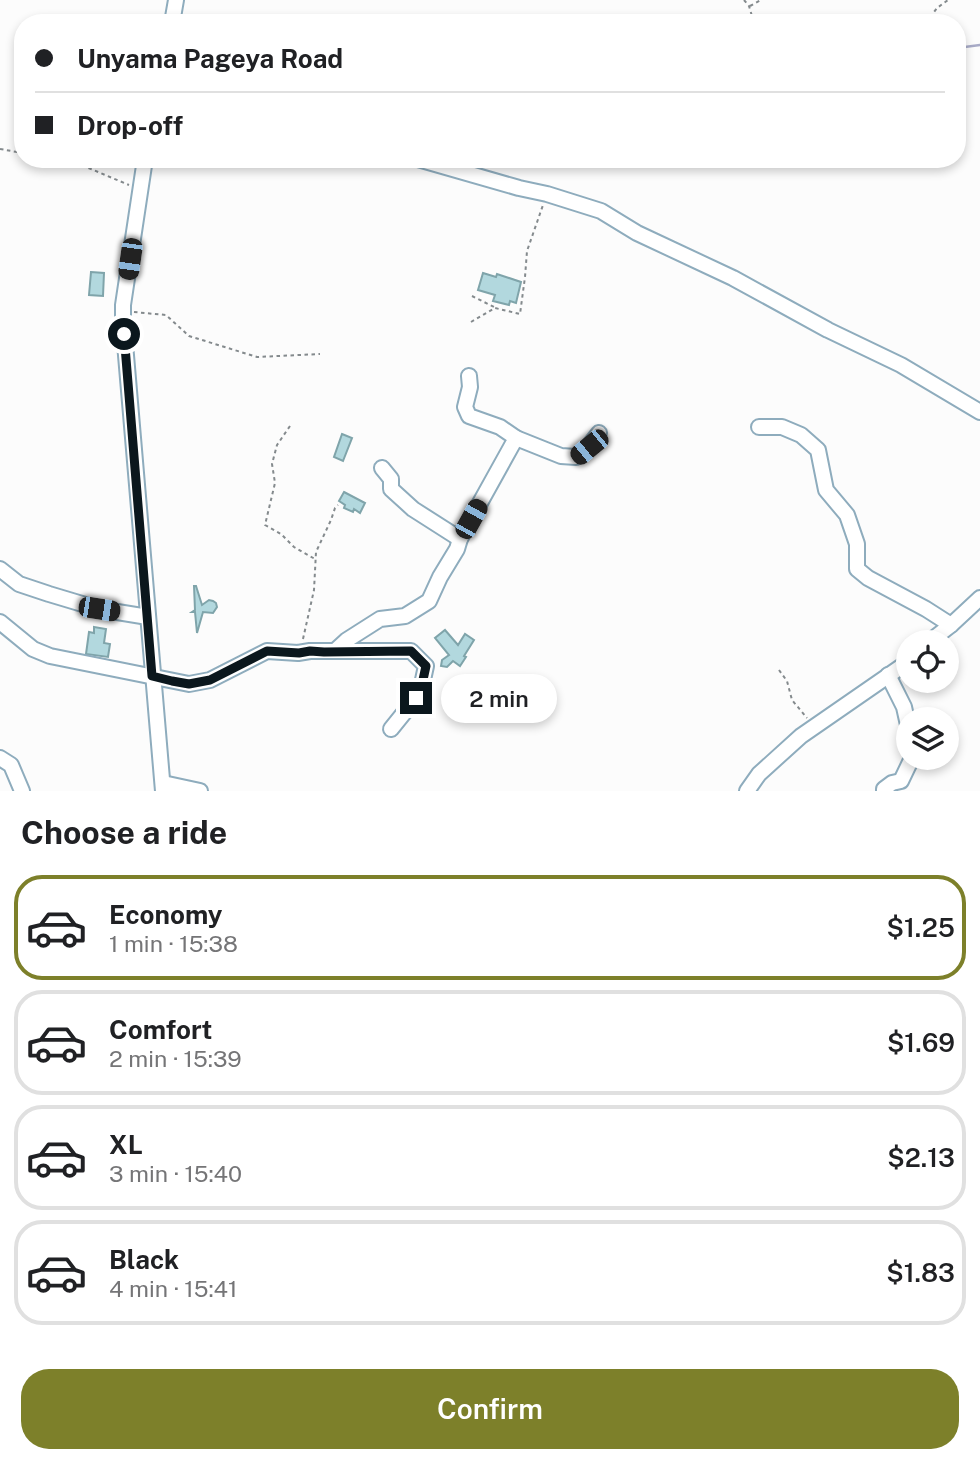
<!DOCTYPE html>
<html lang="en">
<head>
<meta charset="utf-8">
<style>
  body { margin:0; font-family:"Public Sans",sans-serif; background:#f2f2f2; color:#202124; height:100vh; display:flex; flex-direction:column; font-size:26px; white-space:nowrap }
  * { box-sizing:border-box; margin:0 }
  p { font-size:23px; color:#757577 }
  .icon { flex:none; width:38px; height:38px; fill:none; stroke:currentColor; stroke-width:2; stroke-linecap:round; stroke-linejoin:round }
  .map { position:relative; height:791px; overflow:hidden }
  .sheet { display:flex; flex-direction:column; background:#fff; flex:1 }
  .sheet>* { flex:none }
  .top-card { position:absolute; left:14px; top:14px; width:952px; height:154px; border-radius:28px; box-shadow:0 4px 10px #0003; display:grid; align-content:center; height:154px; padding:0 21px; background:#fff }
  .fabs { position:absolute; left:896px; top:630px; display:grid; gap:14px }
  .fabs a { display:grid; place-items:center; width:63px; height:63px; border-radius:50%; background:#fff; box-shadow:0 4px 10px #0003; font-size:35px }
  .end { position:absolute; width:32px; height:32px; margin:-16px; border:9px solid #0b171d; background:#fff; box-shadow:0 0 0 4px #fff }
  .from { border-radius:50% }
  .bubble { position:absolute; height:49px; border-radius:24px; background:#fff; box-shadow:0 4px 10px #0003; font-size:23px; font-weight:600; line-height:49px; text-align:center }
  .car { position:absolute; width:21px; height:42px; margin:-21px -10px; border-radius:9px; box-shadow:0 0 5px 2px #0007; background:linear-gradient(#222 24%,#8ab4d8 0 40%,#222 0 76%,#8ab4d8 0 86%,#222 0) }
  .top-card b { display:flex; align-items:center; gap:24px; height:66px; font-size:26px }
  .top-card b+b { border-top:2px solid #e0e0e0 }
  .top-card i { width:18px; height:18px; background:#202124 }
  ul { padding:0; list-style:none }
  li { display:flex; align-items:center; gap:21px; height:105px; margin:0 14px 10px; padding:0 7px; border:4px solid #e0e0e0; border-radius:28px }
  li div { flex:1 }
  li b { display:block; font-size:26px }
  li em { font-style:normal; font-weight:600 }
  li.selected { border-color:#7d802a }
  li>.icon { width:63px; height:63px; stroke-width:1.5 }
  h2 { padding:0 21px; font-size:32px; line-height:84px }
  .cta { display:flex; gap:14px; margin-top:auto; padding:14px 21px }
  .cta a { flex:1; height:80px; border-radius:28px; background:#7d802a; color:#fff; font-size:28px; font-weight:600; line-height:80px; text-align:center }
  .map>svg:first-child { display:block }
  .lines { fill:none; stroke-linecap:round; stroke-linejoin:round }
  .stream { stroke:#a8abc7; stroke-width:2.5 }
  .building { fill:#b2d8de; stroke:#7fa4aa; stroke-width:2 }
  .minor-casing { stroke:#8eacbd; stroke-width:18 }
  .path { stroke:#848a8d; stroke-width:2; stroke-dasharray:3.5 3.5; stroke-linecap:butt }
  .minor { stroke:#fff; stroke-width:14 }
  .route { stroke:#0b171d; stroke-width:9 }
</style>
</head>
<body>
<div class="map">
<svg width="980" height="791" viewBox="0 0 980 791">
  <rect width="100%" height="100%" fill="#fcfcfc"/>
  <g class="lines">
    <path class="stream" d="M957,48l23,-3"/>
  </g>
  <g class="building">
    <path d="M91,272l13,1 -1,23 -14,-1z"/>
    <path d="M483,273l13,4 1,-3 24,8 -5,21 -6,-2 -1,4 -16,-4 2,-6 -17,-5z"/>
    <path d="M342,434l10,4 -9,23 -9,-4z"/>
    <path d="M344,492l21,11 -5,10 -6,-4 -1,3 -9,-4 1,-3 -6,-4z"/>
    <path d="M194,586h2l6,19 7,-5 4,1 3,2 1,4 -4,6 -10,-1 -6,21 -2,-21h-3l3,-2z"/>
    <path d="M94,627l12,2 -2,14 6,1 -2,13 -22,-3 3,-22 5,1z"/>
    <path d="M445,630l13,15 7,-11 9,6 -10,16 2,1 -6,9 -7,-5 -6,6 -6,-1 1,-6 7,-5 -14,-17z"/>
  </g>
  <g class="lines">
    <g class="minor-casing">
      <g id="minor">
        <path d="M172,23l4,-23"/>
        <path d="M145,159l-22,146v15l40,471"/>
        <path d="M418,159l101,29 28,6 54,17 36,22 96,45 95,52 73,35 79,47"/>
        <path d="M759,427h23l19,8 17,15 8,40 21,25 10,29v25l11,9 58,31 25,16"/>
        <path d="M516,438l45,18 15,1 12,-10 11,-14"/>
        <path d="M382,468l9,11v10l22,20 47,30"/>
        <path d="M0,569l19,15 30,10 50,15 49,8"/>
        <path d="M0,622l33,27 17,7 139,28 21,-4 57,-29 31,2 12,-2h25l12,-11 33,-21 25,-3 24,-15 11,-24 17,-28 3,-10 56,-101 -16,-11 -31,-11 -4,-9 5,-20 -1,-11"/>
        <path d="M929,642l22,-17 29,-27"/>
        <path d="M335,651h76l15,15 -5,23 -5,9 -25,31"/>
        <path d="M888,675l16,32 4,18"/>
        <path d="M0,758l11,7 11,26"/>
        <path d="M163,783l37,8"/>
        <path d="M747,791l12,-17 42,-38 107,-74"/>
        <path d="M884,791v-2l8,-6 9,-2 11,-23"/>
      </g>
    </g>
    <g class="path">
      <path d="M744,0l5,6 5,17"/>
      <path d="M750,6l11,-6"/>
      <path d="M926,23l11,-15 11,-8"/>
      <path d="M0,149l23,4"/>
      <path d="M62,159l17,5 50,21"/>
      <path d="M472,296l22,11"/>
      <path d="M134,312l32,3 23,21 68,21 63,-3"/>
      <path d="M471,322l24,-14 25,6 5,-37 2,-26 16,-46"/>
      <path d="M290,426l-13,19 -5,19 3,19 -10,42 16,9 13,13 21,12"/>
      <path d="M303,639l11,-49 2,-38 15,-32 4,-12 3,-3"/>
      <path d="M779,670l8,11 5,19 15,18"/>
    </g>
    <use href="#minor" class="minor"/>
  </g>
  <g class="lines">
    <path class="route" d="M124,334l28,342 20,5 17,3 21,-4 57,-29 32,2 11,-2 14,1 87,-1 15,15 -5,23 -5,9"/>
  </g>
</svg>
<div class="fabs">
<a><svg class="icon" aria-label="locate" viewBox="0 0 24 24"><circle cx="12" cy="12" r="6"/><path d="M12 2v4M12 18v4M2 12h4M18 12h4"/></svg></a>
<a><svg class="icon" aria-label="layers" viewBox="0 0 24 24"><path d="M12 4l9 5-9 5-9-5zM3 14l9 5 9-5"/></svg></a>
</div>
<i class="end from" style="left:124px;top:334px"></i>
<i class="end" style="left:416px;top:698px"></i>
<div class="bubble" style="left:441px;top:674px;width:116px">2 min</div>
<i class="car" style="left:130px;top:259px;rotate:188deg"></i>
<i class="car" style="left:589px;top:447px;rotate:231deg"></i>
<i class="car" style="left:471px;top:519px;rotate:29deg"></i>
<i class="car" style="left:99px;top:609px;rotate:99deg"></i>
<div class="top-card">
<b><i class="from"></i>Unyama Pageya Road</b>
<b><i></i>Drop-off</b>
</div>
</div>
<section class="sheet">
<h2>Choose a ride</h2>
<ul>
<li class="selected"><svg class="icon" aria-label="car" viewBox="0 0 24 24"><path d="M5 17H2v-5l4-1 3-4h7l3 4 3 1v5h-3M9 17h6M6 11h13"/><circle cx="7" cy="17" r="2"/><circle cx="17" cy="17" r="2"/></svg><div><b>Economy</b><p>1 min · 15:38</p></div><em>$1.25</em></li>
<li><svg class="icon" aria-label="car" viewBox="0 0 24 24"><path d="M5 17H2v-5l4-1 3-4h7l3 4 3 1v5h-3M9 17h6M6 11h13"/><circle cx="7" cy="17" r="2"/><circle cx="17" cy="17" r="2"/></svg><div><b>Comfort</b><p>2 min · 15:39</p></div><em>$1.69</em></li>
<li><svg class="icon" aria-label="car" viewBox="0 0 24 24"><path d="M5 17H2v-5l4-1 3-4h7l3 4 3 1v5h-3M9 17h6M6 11h13"/><circle cx="7" cy="17" r="2"/><circle cx="17" cy="17" r="2"/></svg><div><b>XL</b><p>3 min · 15:40</p></div><em>$2.13</em></li>
<li><svg class="icon" aria-label="car" viewBox="0 0 24 24"><path d="M5 17H2v-5l4-1 3-4h7l3 4 3 1v5h-3M9 17h6M6 11h13"/><circle cx="7" cy="17" r="2"/><circle cx="17" cy="17" r="2"/></svg><div><b>Black</b><p>4 min · 15:41</p></div><em>$1.83</em></li>
</ul>
<div class="cta"><a>Confirm</a></div>
</section>
</body>
</html>
